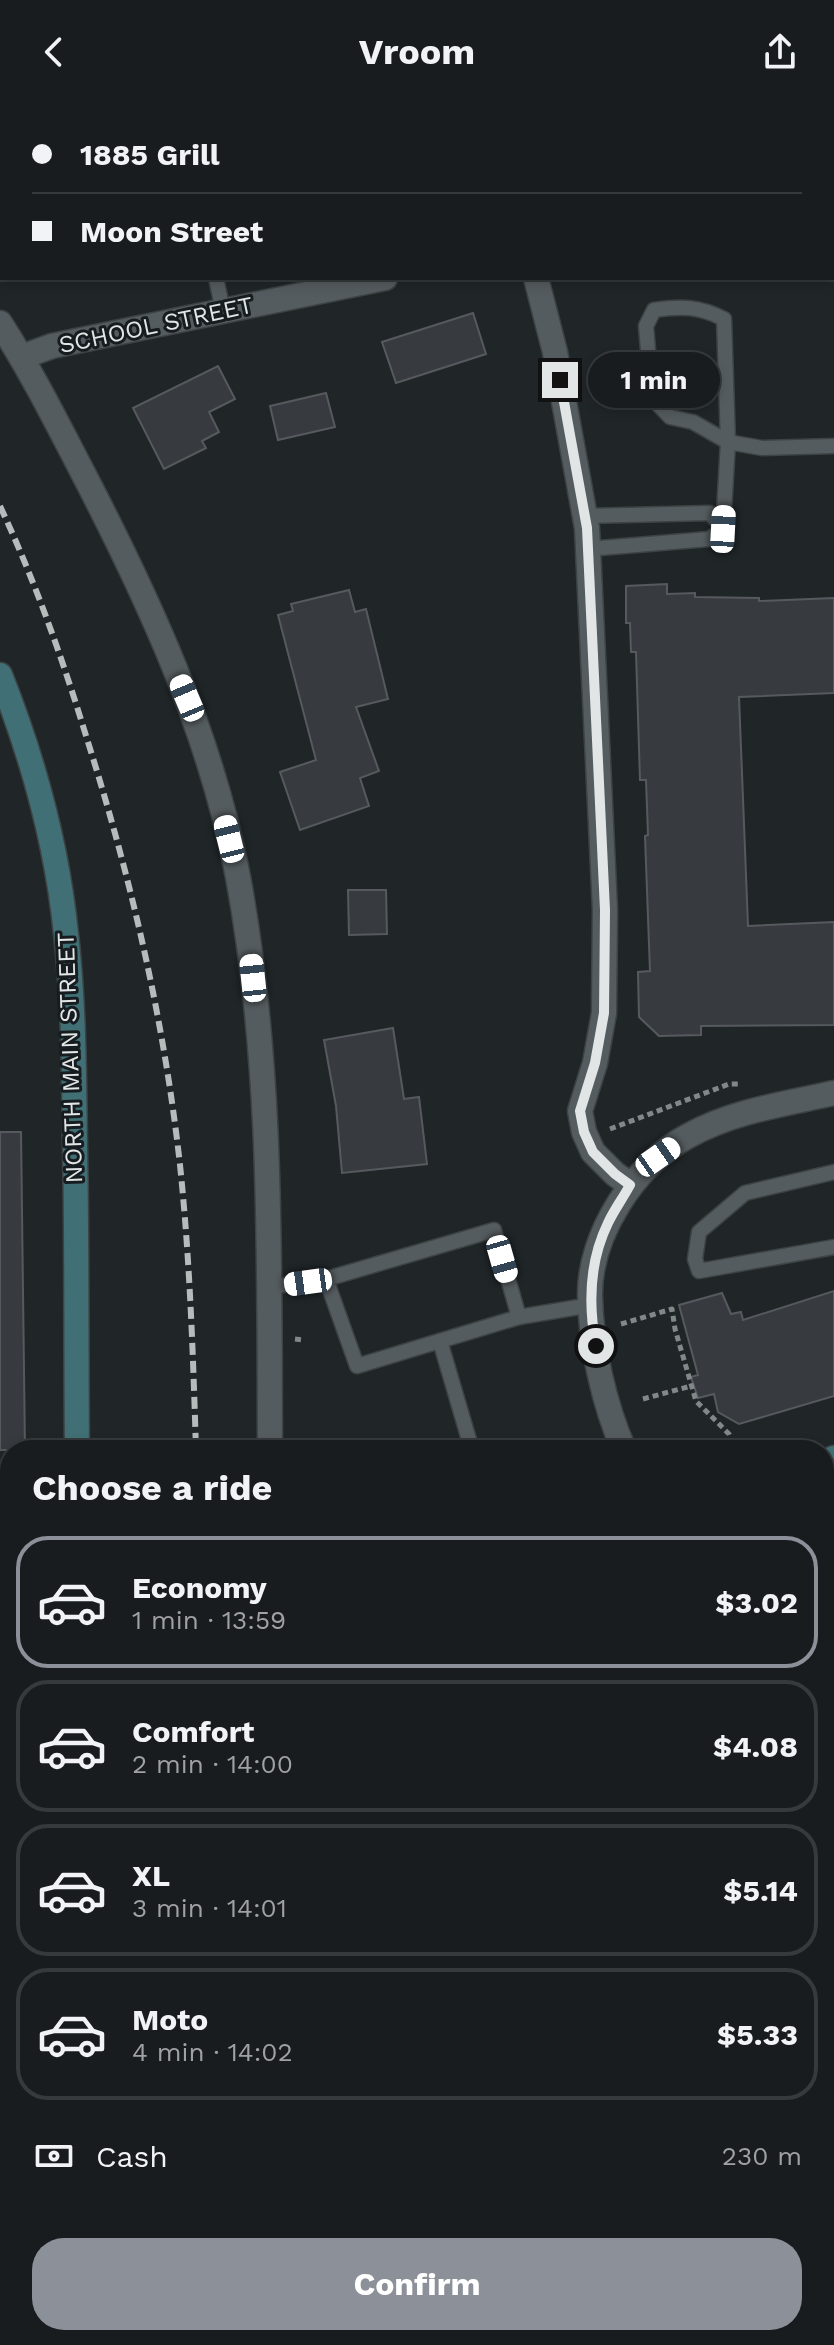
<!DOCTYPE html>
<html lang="en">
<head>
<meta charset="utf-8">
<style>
  body { margin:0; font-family:"Work Sans",sans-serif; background:#25292b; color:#f1f3f6; height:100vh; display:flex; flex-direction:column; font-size:30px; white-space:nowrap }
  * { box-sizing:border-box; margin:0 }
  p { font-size:26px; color:#9fa1a4 }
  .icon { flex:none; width:44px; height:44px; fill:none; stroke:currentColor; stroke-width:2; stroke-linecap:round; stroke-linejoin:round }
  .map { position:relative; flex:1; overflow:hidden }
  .sheet { position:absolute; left:0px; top:1336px; width:834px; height:906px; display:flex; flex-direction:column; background:#181c1e; border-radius:32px 32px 0 0; box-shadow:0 4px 12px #0003,0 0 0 2px #363a3c }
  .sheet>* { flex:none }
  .banner { position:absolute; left:0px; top:0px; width:834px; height:176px; box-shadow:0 4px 12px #0003,0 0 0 2px #363a3c; display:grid; align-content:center; height:176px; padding:0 32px; background:#181c1e }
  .end { position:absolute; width:36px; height:36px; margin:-18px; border:10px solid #e1e5e6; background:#111; box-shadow:0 0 0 4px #111 }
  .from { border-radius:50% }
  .bubble { position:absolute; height:56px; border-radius:28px; background:#181c1e; box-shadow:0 4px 12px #0003,0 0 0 2px #363a3c; font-size:26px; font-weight:700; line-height:56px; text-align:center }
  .car { position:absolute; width:24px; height:48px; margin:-24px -12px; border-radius:10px; box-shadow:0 0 6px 2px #0007; background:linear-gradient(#fff 24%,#345 0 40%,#fff 0 76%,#345 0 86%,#fff 0) }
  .banner b { display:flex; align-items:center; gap:28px; height:76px; font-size:30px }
  .banner b+b { border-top:2px solid #363a3c }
  .banner i { width:20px; height:20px; background:#f1f3f6 }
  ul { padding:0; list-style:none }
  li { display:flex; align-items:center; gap:24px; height:132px; margin:0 16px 12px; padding:0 16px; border:4px solid #363a3c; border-radius:32px }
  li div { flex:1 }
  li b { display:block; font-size:30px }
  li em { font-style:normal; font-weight:700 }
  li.on { border-color:#8c9099 }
  li>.icon { width:72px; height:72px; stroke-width:1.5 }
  h2 { padding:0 32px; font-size:36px; line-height:96px }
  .pay { display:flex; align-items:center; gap:20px; height:88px; padding:0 32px; font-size:30px }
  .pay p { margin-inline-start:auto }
  .cta { display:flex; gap:16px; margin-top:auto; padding:16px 32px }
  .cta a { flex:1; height:92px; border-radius:32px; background:#8c9099; color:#fff; font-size:32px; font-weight:700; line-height:92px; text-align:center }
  header { display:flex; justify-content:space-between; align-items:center; height:104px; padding:0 32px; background:#181c1e; font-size:36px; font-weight:700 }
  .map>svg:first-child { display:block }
  .green { fill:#245164 }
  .building { fill:#373b40; stroke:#565a5f; stroke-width:2 }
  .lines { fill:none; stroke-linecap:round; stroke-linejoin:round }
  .lane-casing { stroke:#3d4244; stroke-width:17 }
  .street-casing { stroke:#3d4244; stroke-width:27 }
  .secondary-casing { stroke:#3d4244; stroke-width:27 }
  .path { stroke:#828789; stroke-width:5; stroke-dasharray:6 4; stroke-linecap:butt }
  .lane { stroke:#555c5f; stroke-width:14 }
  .street { stroke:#555c5f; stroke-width:24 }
  .secondary { stroke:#407075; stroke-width:24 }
  .rail { stroke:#b6bbbc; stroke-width:6; stroke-dasharray:12 6; stroke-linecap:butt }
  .route { stroke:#e1e5e6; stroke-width:10 }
  .labels { text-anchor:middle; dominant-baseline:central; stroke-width:6; stroke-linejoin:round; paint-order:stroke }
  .street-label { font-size:24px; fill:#e1e5e6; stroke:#161c1f }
</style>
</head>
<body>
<header><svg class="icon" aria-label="back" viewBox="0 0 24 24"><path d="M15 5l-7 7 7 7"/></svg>Vroom<svg class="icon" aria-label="share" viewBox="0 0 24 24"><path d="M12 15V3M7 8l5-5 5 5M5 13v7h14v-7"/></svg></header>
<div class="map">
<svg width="834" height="2241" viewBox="0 0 834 2241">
  <rect width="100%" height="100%" fill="#202628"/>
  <path class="green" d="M125,2232h48v9h-47z"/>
  <g class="building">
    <path d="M473,209l13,41 -90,29 -14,-41z"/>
    <path d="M218,262l17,33 -26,13 10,20 -17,9 4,7 -42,21 -31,-61z"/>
    <path d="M326,289l9,34 -57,13 -8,-34z"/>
    <path d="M667,480v10l28,-1v4l64,1v3l75,-3v95l-95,4 9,229 86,-4v103l-133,1v9l-42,1 -20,-19 -1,-45 12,-1 -5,-135 3,-1 -2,-55h-6l-4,-128h-5l-1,-29h-4v-37z"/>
    <path d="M349,486l6,22 11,-3 22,90 -32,8 23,64 -19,7 9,28 -69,24 -20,-58 36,-12 -38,-145 15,-4 -2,-7z"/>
    <path d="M348,786h38l1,44 -38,1z"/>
    <path d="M393,924l11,71 15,-2 8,67 -85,9 -6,-67 -12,-66z"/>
    <path d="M0,1028h21l4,318h-25z"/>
    <path d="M834,1187v105l-95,28 -21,-12 -4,-18 -16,4 -7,-21 7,-2 -19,-70 43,-12 9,21 10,-2 2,8z"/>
  </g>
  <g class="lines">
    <g class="lane-casing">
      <g id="lane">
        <path d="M216,174l7,33"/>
        <path d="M585,412l125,-3 13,16 -14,10 -121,10"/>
        <path d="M723,425l5,-87 -4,-123c-25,-13 -43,-13 -70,-9l-8,16 6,72 18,19 23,5 35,20 34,6 72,-2"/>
        <path d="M834,1068l-89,21 -46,39 -4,27 4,12 135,-24"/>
        <path d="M270,1183l56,-8 168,-49 25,87 -162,49 -31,-87"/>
        <path d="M519,1213l72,-12"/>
        <path d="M440,1237l32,109"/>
        <path d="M824,1581l10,-6"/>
      </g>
    </g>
    <g class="street-casing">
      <g id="street">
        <path d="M832,41l2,-1"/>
        <path d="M536,174l19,74 32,176 18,382 -1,103 -9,50 -15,48 4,21 9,20 22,22 15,11"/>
        <path d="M0,219c31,48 56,98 82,148 67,129 129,263 156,406 35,188 31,382 32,573"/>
        <path d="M22,253l30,-11 333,-68"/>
        <path d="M624,1346c-20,-46 -33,-103 -34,-154 -1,-61 45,-132 98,-160 45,-25 96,-32 146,-43"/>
        <path d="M0,1574h10"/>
        <path d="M824,1927h10"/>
        <path d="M824,1949h10"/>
        <path d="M0,1967h10"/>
        <path d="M431,2232v9"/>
        <path d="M791,2241l4,-9"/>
      </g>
    </g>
    <g class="secondary-casing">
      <g id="secondary">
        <path d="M0,571c33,83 57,170 66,259 8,70 8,141 9,212 2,101 1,203 2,304"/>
        <path d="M824,1358l10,-4"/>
        <path d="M98,2232l1,9"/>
        <path d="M277,2232v9"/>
      </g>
    </g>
    <g class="path">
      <path d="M707,0v2"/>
      <path d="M610,1025l119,-45h11"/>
      <path d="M621,1220l51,-15 3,20 21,72 33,33 6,16"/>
      <path d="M295,1235l9,1"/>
      <path d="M643,1295l48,-13"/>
    </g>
    <use href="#lane" class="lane"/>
    <use href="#street" class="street"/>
    <use href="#secondary" class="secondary"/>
    <g class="rail">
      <path d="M0,402c35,75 63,154 87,233 44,139 77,281 93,426 10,95 13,190 16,285"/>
      <path d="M194,2241v-9"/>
    </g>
  </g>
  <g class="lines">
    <path class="route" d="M560,276l27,148 18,382 -1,103 -9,50 -15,48 4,21 9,20 22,22 15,11c-7,13 -16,25 -22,38 -19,39 -20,81 -12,123"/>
  </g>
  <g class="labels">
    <g class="street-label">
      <text transform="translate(156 221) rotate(-12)">SCHOOL STREET</text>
      <text transform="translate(70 954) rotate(-92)">NORTH MAIN STREET</text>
    </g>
  </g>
</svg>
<i class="end from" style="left:596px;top:1242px"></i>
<i class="end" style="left:560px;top:276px"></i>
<div class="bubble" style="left:588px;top:248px;width:132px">1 min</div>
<i class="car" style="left:723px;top:425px;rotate:3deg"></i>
<i class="car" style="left:187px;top:594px;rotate:337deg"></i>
<i class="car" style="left:229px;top:735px;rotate:346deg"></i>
<i class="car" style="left:253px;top:874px;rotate:354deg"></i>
<i class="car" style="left:658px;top:1053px;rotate:55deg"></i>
<i class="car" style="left:502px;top:1155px;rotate:164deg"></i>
<i class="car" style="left:308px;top:1178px;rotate:262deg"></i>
<div class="banner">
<b><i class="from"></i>1885 Grill</b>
<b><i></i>Moon Street</b>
</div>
<section class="sheet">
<h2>Choose a ride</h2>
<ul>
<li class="on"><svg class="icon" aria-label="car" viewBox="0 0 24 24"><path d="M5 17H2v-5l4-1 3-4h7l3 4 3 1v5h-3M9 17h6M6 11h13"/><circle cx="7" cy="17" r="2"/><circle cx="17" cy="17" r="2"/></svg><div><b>Economy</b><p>1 min · 13:59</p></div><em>$3.02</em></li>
<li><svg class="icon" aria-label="car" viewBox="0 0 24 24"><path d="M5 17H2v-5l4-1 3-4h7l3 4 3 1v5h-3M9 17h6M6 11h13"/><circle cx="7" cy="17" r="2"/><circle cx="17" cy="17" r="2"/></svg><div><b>Comfort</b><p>2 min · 14:00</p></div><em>$4.08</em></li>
<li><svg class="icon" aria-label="car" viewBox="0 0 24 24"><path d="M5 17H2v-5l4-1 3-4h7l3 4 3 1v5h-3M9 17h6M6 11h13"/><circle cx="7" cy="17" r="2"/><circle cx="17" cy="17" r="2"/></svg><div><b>XL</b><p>3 min · 14:01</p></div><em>$5.14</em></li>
<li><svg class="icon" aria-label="car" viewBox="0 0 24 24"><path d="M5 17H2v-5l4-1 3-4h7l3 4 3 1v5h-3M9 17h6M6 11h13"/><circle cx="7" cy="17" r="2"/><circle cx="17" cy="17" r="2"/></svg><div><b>Moto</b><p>4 min · 14:02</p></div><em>$5.33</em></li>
</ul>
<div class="pay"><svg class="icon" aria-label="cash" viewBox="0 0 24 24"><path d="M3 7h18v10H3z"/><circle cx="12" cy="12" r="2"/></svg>Cash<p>230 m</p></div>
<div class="cta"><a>Confirm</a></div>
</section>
</div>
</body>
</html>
